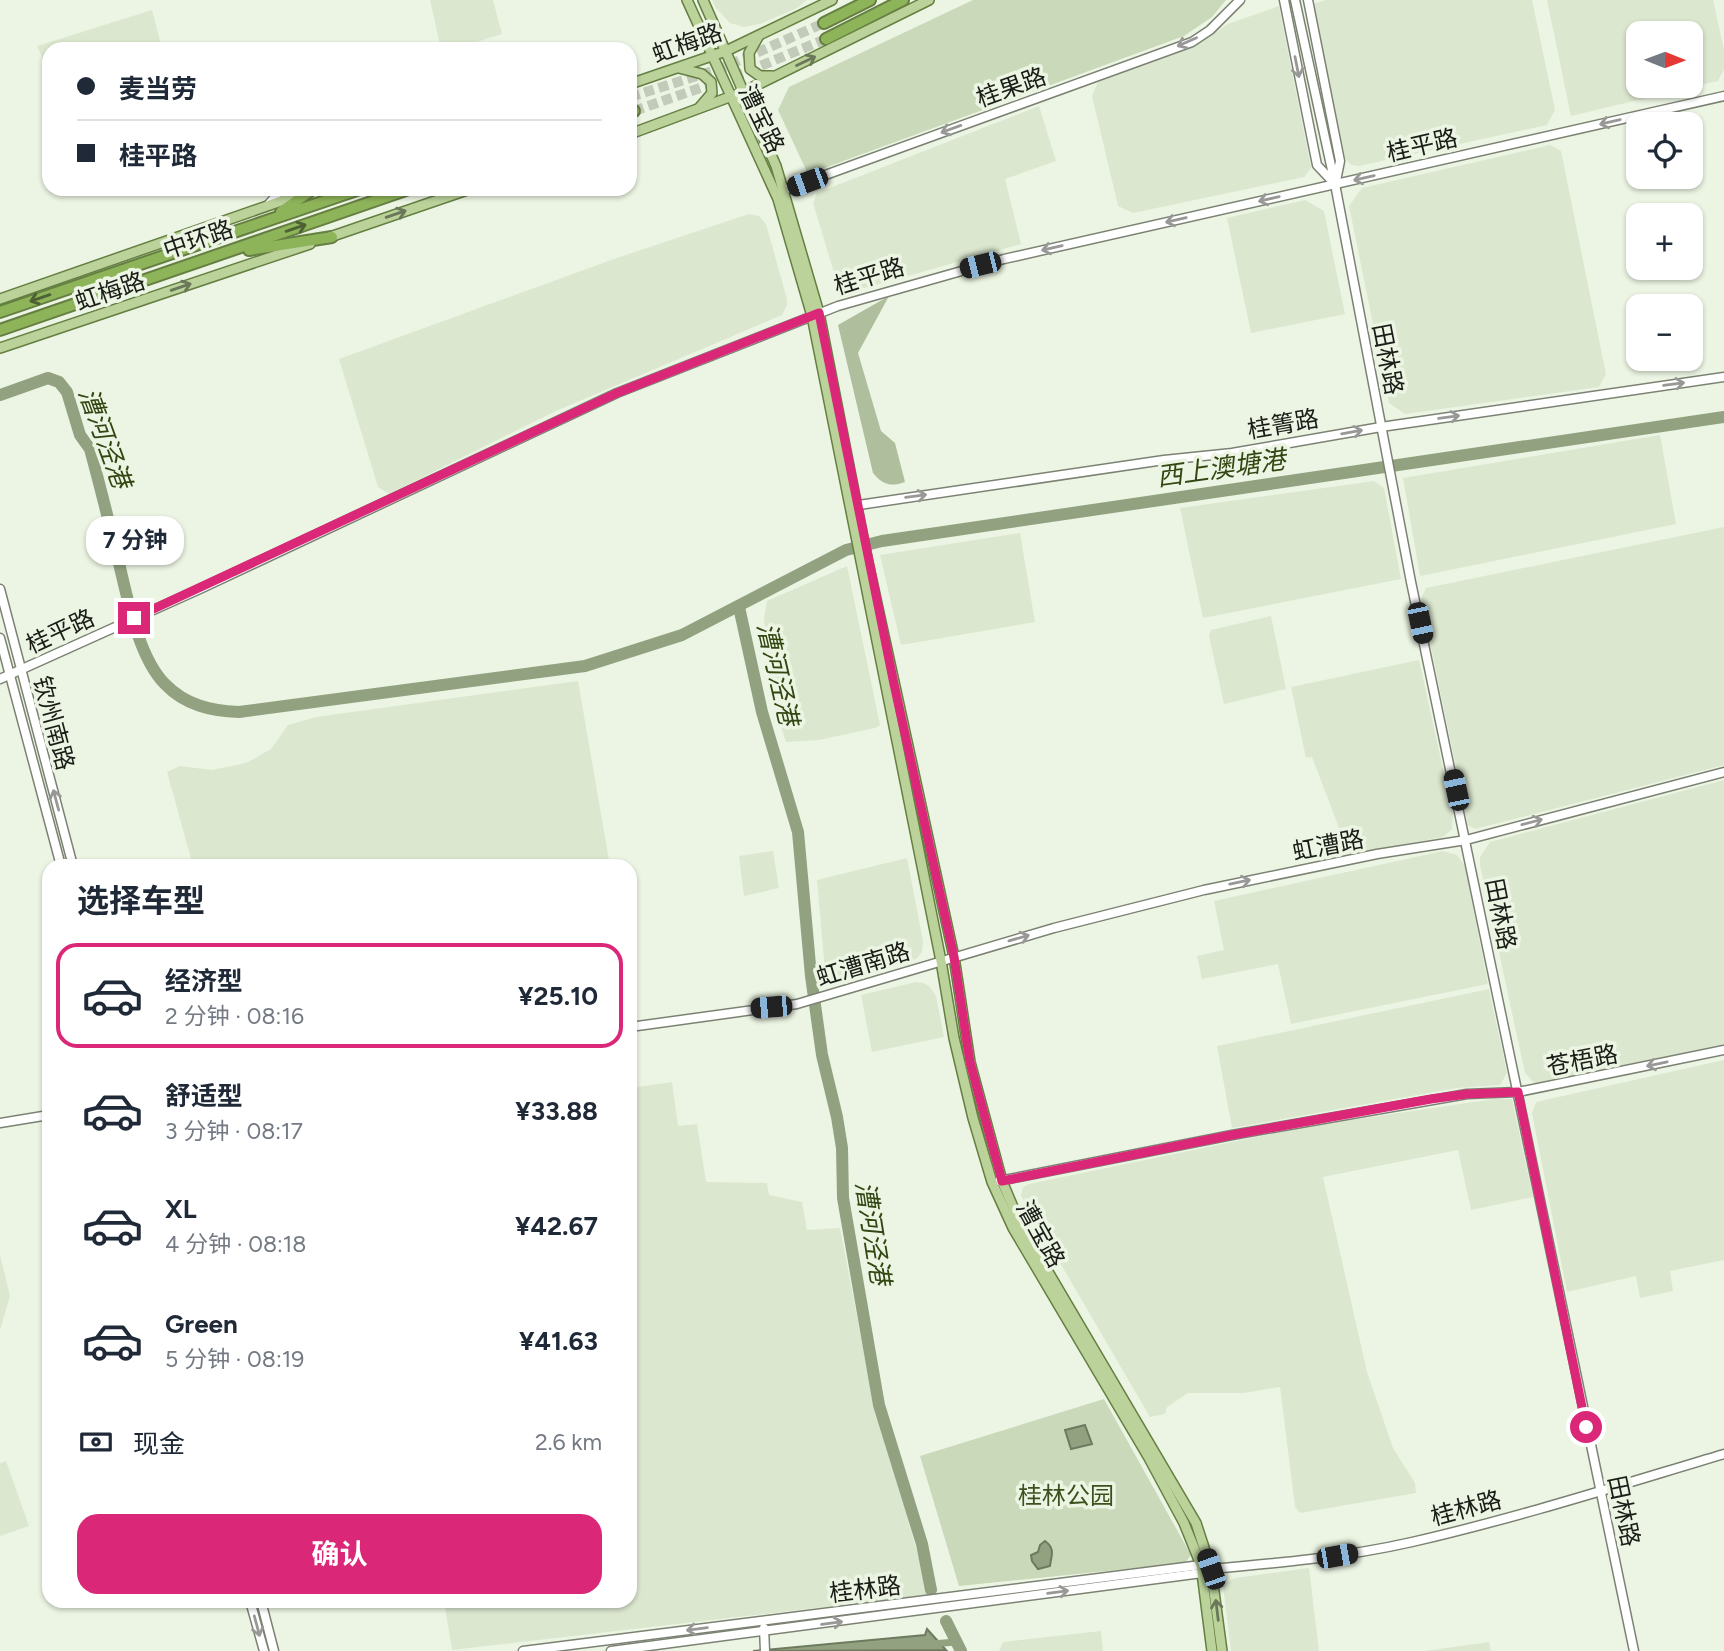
<!DOCTYPE html>
<html lang="zh">
<head>
<meta charset="utf-8">
<style>
  body { margin:0; font-family:Figtree,"Noto Sans SC",sans-serif; background:#f6f6f7; color:#1f2937; height:100vh; display:flex; flex-direction:column; font-size:26px; white-space:nowrap }
  * { box-sizing:border-box; margin:0 }
  p { font-size:23px; color:#747a83 }
  .icon { flex:none; width:38px; height:38px; fill:none; stroke:currentColor; stroke-width:2; stroke-linecap:round; stroke-linejoin:round }
  .map { position:relative; flex:1; overflow:hidden }
  .sheet { position:absolute; left:42px; top:859px; width:595px; height:749px; display:flex; flex-direction:column; background:#fff; border-radius:21px; box-shadow:0 2px 5px #0004 }
  .sheet>* { flex:none }
  .top-card { position:absolute; left:42px; top:42px; width:595px; height:154px; border-radius:21px; box-shadow:0 2px 5px #0004; display:grid; align-content:center; height:154px; padding:0 35px; background:#fff }
  .needle { width:46px; rotate:91deg }
  .tools { position:absolute; left:1626px; top:21px; display:grid; gap:14px }
  .tools a { display:grid; place-items:center; width:77px; height:77px; border-radius:14px; background:#fff; box-shadow:0 2px 5px #0004; font-size:35px }
  .end { position:absolute; width:32px; height:32px; margin:-16px; border:9px solid #db2777; background:#fff; box-shadow:0 0 0 4px #fff }
  .from { border-radius:50% }
  .bubble { position:absolute; height:49px; border-radius:21px; background:#fff; box-shadow:0 2px 5px #0004; font-size:23px; font-weight:700; line-height:49px; text-align:center }
  .car { position:absolute; width:21px; height:42px; margin:-21px -10px; border-radius:9px; box-shadow:0 0 5px 2px #0007; background:linear-gradient(#222 24%,#8ab4d8 0 40%,#222 0 76%,#8ab4d8 0 86%,#222 0) }
  .top-card b { display:flex; align-items:center; gap:24px; height:66px; font-size:26px }
  .top-card b+b { border-top:2px solid #e0e1e3 }
  .top-card i { width:18px; height:18px; background:#1f2937 }
  ul { padding:0; list-style:none }
  li { display:flex; align-items:center; gap:21px; height:105px; margin:0 14px 10px; padding:0 21px; border:4px solid transparent; border-radius:21px }
  li div { flex:1 }
  li b { display:block; font-size:26px }
  li em { font-style:normal; font-weight:700 }
  li.current { border-color:#db2777 }
  li>.icon { width:63px; height:63px; stroke-width:1.5 }
  h2 { padding:0 35px; font-size:32px; line-height:84px }
  .pay { display:flex; align-items:center; gap:18px; height:77px; padding:0 35px; font-size:26px }
  .pay p { margin-inline-start:auto }
  .button { display:flex; gap:14px; margin-top:auto; padding:14px 35px }
  .button a { flex:1; height:80px; border-radius:21px; background:#db2777; color:#fff; font-size:28px; font-weight:700; line-height:80px; text-align:center }
  .map>svg:first-child { display:block }
  .built { fill:#dce7cf; fill-rule:evenodd }
  .green { fill:#cad9b9 }
  .forest { fill:#afbf9d }
  .water { fill:#92a280; stroke:#6e7a60; stroke-width:2 }
  .lines { fill:none; stroke-linecap:round; stroke-linejoin:round }
  .canal { stroke:#92a280; stroke-width:7 }
  .river { stroke:#92a280; stroke-width:12 }
  .highway-tunnel { stroke:#c2caba; stroke-width:10; stroke-dasharray:10 5; stroke-linecap:butt }
  .secondary-casing { stroke:#7b8273; stroke-width:11 }
  .primary-casing { stroke:#657f42; stroke-width:12 }
  .highway-casing { stroke:#657f42; stroke-width:14 }
  .secondary { stroke:#fff; stroke-width:8 }
  .primary { stroke:#bbd29b; stroke-width:9 }
  .highway { stroke:#8eb459; stroke-width:10 }
  .oneway { stroke:#989997 }
  .oneway2 { stroke:#6a7859 }
  .oneway3 { stroke:#4e6135 }
  .route { stroke:#db2777; stroke-width:9 }
  .labels { text-anchor:middle; dominant-baseline:central; stroke-width:7; stroke-linejoin:round; paint-order:stroke }
  .street-label { font-size:24px; fill:#1a1d17; stroke:#ecf5e3 }
  .park-label { font-size:24px; fill:#3c511d; stroke:#ecf5e3 }
  .water-label { font-size:26px; font-style:italic; fill:#324611; stroke:#ecf5e3 }
</style>
</head>
<body>
<div class="map">
<svg width="1724" height="1651" viewBox="0 0 1724 1651">
  <rect width="100%" height="100%" fill="#ecf5e3"/>
  <g class="built">
    <path d="M430,0h63l9,34 -48,15h-13z"/>
    <path d="M712,0h95l-10,8 -37,16 -16,3 -14,-4 -14,-15z"/>
    <path d="M1326,0h206l23,110 -8,15 -188,41 -8,-1 -6,-7 -32,-154z"/>
    <path d="M1547,0h166l11,50v19l-6,12 -147,35zM1638,33h52v53h-52z"/>
    <path d="M1279,6l32,162 -7,9 -171,36 -15,-7 -26,-110 6,-14 93,-34 37,-24z"/>
    <path d="M152,10l10,39h-113v23l-12,-26z"/>
    <path d="M1039,106l17,55 -51,18 16,65 -152,43 -23,4 -10,-12 -23,-76 4,-10z"/>
    <path d="M1550,145l11,6 45,223 -7,13 -194,27 -16,-11 -40,-197 13,-18z"/>
    <path d="M1305,200l19,11 21,103 -94,19 -24,-115z"/>
    <path d="M749,214l10,2 7,8 21,75v6l-5,10 -226,96 -167,83 -11,-7 -39,-128 275,-100z"/>
    <path d="M1660,435l16,89 -256,52 -17,-98z"/>
    <path d="M1374,481l10,7 17,91 -198,39 -23,-110z"/>
    <path d="M1724,527v238l-249,64 -7,-4 -47,-226 5,-11z"/>
    <path d="M1020,533l15,89 -134,23 -21,-90z"/>
    <path d="M847,566l33,159 -5,3 -56,12 -33,2 -13,-40 -9,-84 3,-17z"/>
    <path d="M1271,616l15,73 -62,15 -15,-68 2,-6z"/>
    <path d="M1419,660l34,154 -1,15 -9,8 -94,17 -37,-97 -6,1 -15,-71z"/>
    <path d="M578,681l32,185h-417l-26,-94 13,-6 32,4 34,-7 25,-14 17,-24 28,-8z"/>
    <path d="M1724,780v264l-189,40 -10,-11 -45,-208v-8l10,-15z"/>
    <path d="M773,851l6,37 -35,8 -5,-40z"/>
    <path d="M1443,851l14,4 8,11 23,118 -197,40 -13,-60 -76,15 -5,-23 27,-6 -10,-49z"/>
    <path d="M907,858l16,83 -1,11 -6,7 -90,24 -9,-103z"/>
    <path d="M916,982l8,1 6,4 6,9 8,41 -72,15 -11,-57z"/>
    <path d="M1489,989l18,84 -7,12 -43,3 -225,40 -15,-82z"/>
    <path d="M1724,1060v200l-54,11 3,20 -33,7 -4,-22 -69,16 -35,-179 4,-11z"/>
    <path d="M672,1082l6,44 19,-2 9,58 61,1 2,12 33,7 5,28 33,-2 30,156 59,211 -477,55 -8,-49h186v-513z"/>
    <path d="M1494,1099h18l21,98 -62,13 -13,-60 -135,27 44,195 26,76 22,35 1,10 -116,20 -5,-6 -15,-120 -36,6h-56l-21,14 -2,7 -15,3 -129,-221 2,-9 6,-3 281,-58z"/>
    <path d="M0,1255l10,41 -10,34z"/>
    <path d="M6,1461l23,65 -29,10v-73z"/>
    <path d="M1309,1568l10,83h-88l-8,-66 12,-7z"/>
    <path d="M1101,1631l2,20h-104l4,-9z"/>
    <path d="M1489,1642l2,9h-66z"/>
  </g>
  <g class="green">
    <path d="M973,0h253l-14,17 -28,19 -376,138 -30,-64 11,-23z"/>
    <path d="M1104,1399l87,156 -6,8 -226,23 -39,-130z"/>
  </g>
  <path class="forest" d="M889,296l-31,57 23,78 14,12 10,39c-14,5 -22,3 -32,-9l-35,-148z"/>
  <g class="water">
    <path d="M1085,1425l7,19 -21,5 -6,-19z"/>
    <path d="M1089,1489l1,8 -2,4 -19,5 -2,-11 12,-1 1,-3z"/>
    <path d="M1045,1541c11,8 6,15 5,25l-12,3 -6,-8 -1,-6 7,-3 2,-7z"/>
    <path d="M927,1629l19,21 -193,1 172,-16z"/>
  </g>
  <g class="lines">
    <path class="canal" d="M932,1644l24,-2"/>
    <g class="river">
      <path d="M0,395l48,-17 11,4 8,10 13,43 10,14c10,37 19,73 28,110 9,37 20,98 47,125 20,21 46,27 74,28l346,-46 97,-31 164,-85 36,-9 842,-124"/>
      <path d="M739,607l23,105 36,120 13,144 11,79 15,62 5,31 1,50 36,207 43,139 9,46"/>
      <path d="M946,1621l15,30"/>
    </g>
    <g class="highway-tunnel">
      <path d="M630,97l92,-29 102,-45"/>
      <path d="M634,111l109,-38 83,-34"/>
    </g>
    <g class="secondary-casing">
      <g id="secondary">
        <path d="M1284,0l33,165 18,19"/>
        <path d="M1295,0l40,184 76,398 223,1069"/>
        <path d="M1308,0l32,161 -4,20"/>
        <path d="M784,190l408,-148 18,-12 30,-30"/>
        <path d="M268,205l14,-16"/>
        <path d="M852,506l312,-46 68,-7 149,-26 343,-50"/>
        <path d="M0,589l73,277"/>
        <path d="M0,638l61,228"/>
        <path d="M0,679l202,-91 415,-195 221,-87 166,-47 720,-163"/>
        <path d="M630,1027l167,-23 257,-76 150,-38 173,-36 89,-14 258,-68"/>
        <path d="M0,1123l49,-8"/>
        <path d="M999,1181l233,-46 235,-41 51,-2 206,-42"/>
        <path d="M250,1601l14,50"/>
        <path d="M261,1601l13,50"/>
        <path d="M764,1628l1,23"/>
        <path d="M523,1651l678,-86 4,2"/>
        <path d="M611,1651l591,-78 9,-4c68,-6 135,-12 201,-27 105,-24 208,-57 312,-88"/>
      </g>
    </g>
    <g class="primary-casing">
      <g id="primary">
        <path d="M687,0l91,199 34,117 129,645 13,77 19,80 19,64 21,46 136,230 35,65 17,42 11,86"/>
        <path d="M703,0l73,166 43,147 48,245 87,399 16,105 32,119 19,45 175,297 15,46 11,82"/>
        <path d="M758,37l-9,16 1,16 10,7h12"/>
        <path d="M679,68l23,6 9,8 1,11 -12,14"/>
        <path d="M630,84l96,-33 106,-51"/>
        <path d="M630,134l113,-42 186,-92"/>
        <path d="M327,238l143,-49"/>
        <path d="M0,299l316,-110"/>
        <path d="M0,348l310,-104"/>
      </g>
    </g>
    <g class="highway-casing">
      <g id="highway">
        <path d="M824,23l46,-23"/>
        <path d="M826,39l77,-39"/>
        <path d="M630,113l4,-2"/>
        <path d="M281,212l29,-21"/>
        <path d="M249,250l83,-13"/>
        <path d="M0,312l360,-123"/>
        <path d="M0,330l409,-141"/>
      </g>
    </g>
    <use href="#secondary" class="secondary"/>
    <use href="#primary" class="primary"/>
    <use href="#highway" class="highway"/>
  </g>
  <defs><path id="oneway-shaft" d="M-6 0H5M1.5-3L5.5 0L1.5 3" fill="none" stroke-width="1.6" stroke-linecap="round" stroke-linejoin="round" transform="scale(1.75)"/></defs>
  <g class="oneway">
    <use href="#oneway-shaft" transform="translate(1187 42) rotate(156)"/>
    <use href="#oneway-shaft" transform="translate(1297 67) rotate(79)"/>
    <use href="#oneway-shaft" transform="translate(1610 122) rotate(167)"/>
    <use href="#oneway-shaft" transform="translate(951 129) rotate(160)"/>
    <use href="#oneway-shaft" transform="translate(1364 178) rotate(167)"/>
    <use href="#oneway-shaft" transform="translate(1269 199) rotate(167)"/>
    <use href="#oneway-shaft" transform="translate(1176 220) rotate(167)"/>
    <use href="#oneway-shaft" transform="translate(1052 248) rotate(167)"/>
    <use href="#oneway-shaft" transform="translate(1674 384) rotate(-8)"/>
    <use href="#oneway-shaft" transform="translate(1449 417) rotate(-8)"/>
    <use href="#oneway-shaft" transform="translate(1352 432) rotate(-10)"/>
    <use href="#oneway-shaft" transform="translate(916 496) rotate(-7)"/>
    <use href="#oneway-shaft" transform="translate(56 800) rotate(-105)"/>
    <use href="#oneway-shaft" transform="translate(1532 822) rotate(-15)"/>
    <use href="#oneway-shaft" transform="translate(1240 882) rotate(-12)"/>
    <use href="#oneway-shaft" transform="translate(1019 938) rotate(-16)"/>
    <use href="#oneway-shaft" transform="translate(1657 1064) rotate(168)"/>
    <use href="#oneway-shaft" transform="translate(1058 1592) rotate(-8)"/>
    <use href="#oneway-shaft" transform="translate(832 1623) rotate(-8)"/>
    <use href="#oneway-shaft" transform="translate(257 1626) rotate(75)"/>
    <use href="#oneway-shaft" transform="translate(697 1629) rotate(173)"/>
  </g>
  <g class="oneway2">
    <use href="#oneway-shaft" transform="translate(806 61) rotate(-26)"/>
    <use href="#oneway-shaft" transform="translate(396 214) rotate(-19)"/>
    <use href="#oneway-shaft" transform="translate(181 287) rotate(-19)"/>
    <use href="#oneway-shaft" transform="translate(1217 1610) rotate(-97)"/>
  </g>
  <g class="oneway3">
    <use href="#oneway-shaft" transform="translate(296 228) rotate(-19)"/>
    <use href="#oneway-shaft" transform="translate(40 298) rotate(161)"/>
  </g>
  <g class="lines">
    <path class="route" d="M134,618l483,-225 202,-80 75,371 60,273 16,105 32,119 230,-46 199,-36 36,-5 51,-2 68,335"/>
  </g>
  <g class="labels">
    <g class="street-label">
      <text transform="translate(687 43) rotate(-20)">虹梅路</text>
      <text transform="translate(1011 87) rotate(-20)">桂果路</text>
      <text transform="translate(762 119) rotate(64)">漕宝路</text>
      <text transform="translate(1422 145) rotate(-13)">桂平路</text>
      <text transform="translate(198 239) rotate(-19)">中环路</text>
      <text transform="translate(869 276) rotate(-17)">桂平路</text>
      <text transform="translate(110 291) rotate(-19)">虹梅路</text>
      <text transform="translate(1388 359) rotate(79)">田林路</text>
      <text transform="translate(1283 424) rotate(-10)">桂箐路</text>
      <text transform="translate(60 631) rotate(-25)">桂平路</text>
      <text transform="translate(54 723) rotate(75)">钦州南路</text>
      <text transform="translate(1328 845) rotate(-11)">虹漕路</text>
      <text transform="translate(1501 914) rotate(79)">田林路</text>
      <text transform="translate(863 964) rotate(-17)">虹漕南路</text>
      <text transform="translate(1582 1060) rotate(-11)">苍梧路</text>
      <text transform="translate(1041 1234) rotate(61)">漕宝路</text>
      <text transform="translate(1466 1508) rotate(-15)">桂林路</text>
      <text transform="translate(1624 1511) rotate(78)">田林路</text>
      <text transform="translate(865 1589) rotate(-7)">桂林路</text>
    </g>
    <g class="park-label">
      <text x="1066" y="1495">桂林公园</text>
    </g>
    <g class="water-label">
      <text transform="translate(105 438) rotate(70)">漕河泾港</text>
      <text transform="translate(1221 468) rotate(-8)">西上澳塘港</text>
      <text transform="translate(778 674) rotate(77)">漕河泾港</text>
      <text transform="translate(873 1233) rotate(81)">漕河泾港</text>
    </g>
  </g>
</svg>
<div class="tools">
<a><svg class="needle" viewBox="-14 -14 28 28"><path d="M0-13l5 13h-10z" fill="#e53935"/><path d="M0 13l5-13h-10z" fill="#747a83"/></svg></a>
<a><svg class="icon" aria-label="locate" viewBox="0 0 24 24"><circle cx="12" cy="12" r="6"/><path d="M12 2v4M12 18v4M2 12h4M18 12h4"/></svg></a>
<a>+</a>
<a>−</a>
</div>
<i class="end from" style="left:1586px;top:1427px"></i>
<i class="end" style="left:134px;top:618px"></i>
<div class="bubble" style="left:86px;top:516px;width:98px">7 分钟</div>
<i class="car" style="left:807px;top:182px;rotate:250deg"></i>
<i class="car" style="left:980px;top:265px;rotate:256deg"></i>
<i class="car" style="left:1420px;top:623px;rotate:168deg"></i>
<i class="car" style="left:1456px;top:790px;rotate:348deg"></i>
<i class="car" style="left:771px;top:1007px;rotate:265deg"></i>
<i class="car" style="left:1337px;top:1556px;rotate:80deg"></i>
<i class="car" style="left:1211px;top:1569px;rotate:341deg"></i>
<div class="top-card">
<b><i class="from"></i>麦当劳</b>
<b><i></i>桂平路</b>
</div>
<section class="sheet">
<h2>选择车型</h2>
<ul>
<li class="current"><svg class="icon" aria-label="car" viewBox="0 0 24 24"><path d="M5 17H2v-5l4-1 3-4h7l3 4 3 1v5h-3M9 17h6M6 11h13"/><circle cx="7" cy="17" r="2"/><circle cx="17" cy="17" r="2"/></svg><div><b>经济型</b><p>2 分钟 · 08:16</p></div><em>¥25.10</em></li>
<li><svg class="icon" aria-label="car" viewBox="0 0 24 24"><path d="M5 17H2v-5l4-1 3-4h7l3 4 3 1v5h-3M9 17h6M6 11h13"/><circle cx="7" cy="17" r="2"/><circle cx="17" cy="17" r="2"/></svg><div><b>舒适型</b><p>3 分钟 · 08:17</p></div><em>¥33.88</em></li>
<li><svg class="icon" aria-label="car" viewBox="0 0 24 24"><path d="M5 17H2v-5l4-1 3-4h7l3 4 3 1v5h-3M9 17h6M6 11h13"/><circle cx="7" cy="17" r="2"/><circle cx="17" cy="17" r="2"/></svg><div><b>XL</b><p>4 分钟 · 08:18</p></div><em>¥42.67</em></li>
<li><svg class="icon" aria-label="car" viewBox="0 0 24 24"><path d="M5 17H2v-5l4-1 3-4h7l3 4 3 1v5h-3M9 17h6M6 11h13"/><circle cx="7" cy="17" r="2"/><circle cx="17" cy="17" r="2"/></svg><div><b>Green</b><p>5 分钟 · 08:19</p></div><em>¥41.63</em></li>
</ul>
<div class="pay"><svg class="icon" aria-label="cash" viewBox="0 0 24 24"><path d="M3 7h18v10H3z"/><circle cx="12" cy="12" r="2"/></svg>现金<p>2.6 km</p></div>
<div class="button"><a>确认</a></div>
</section>
</div>
</body>
</html>
